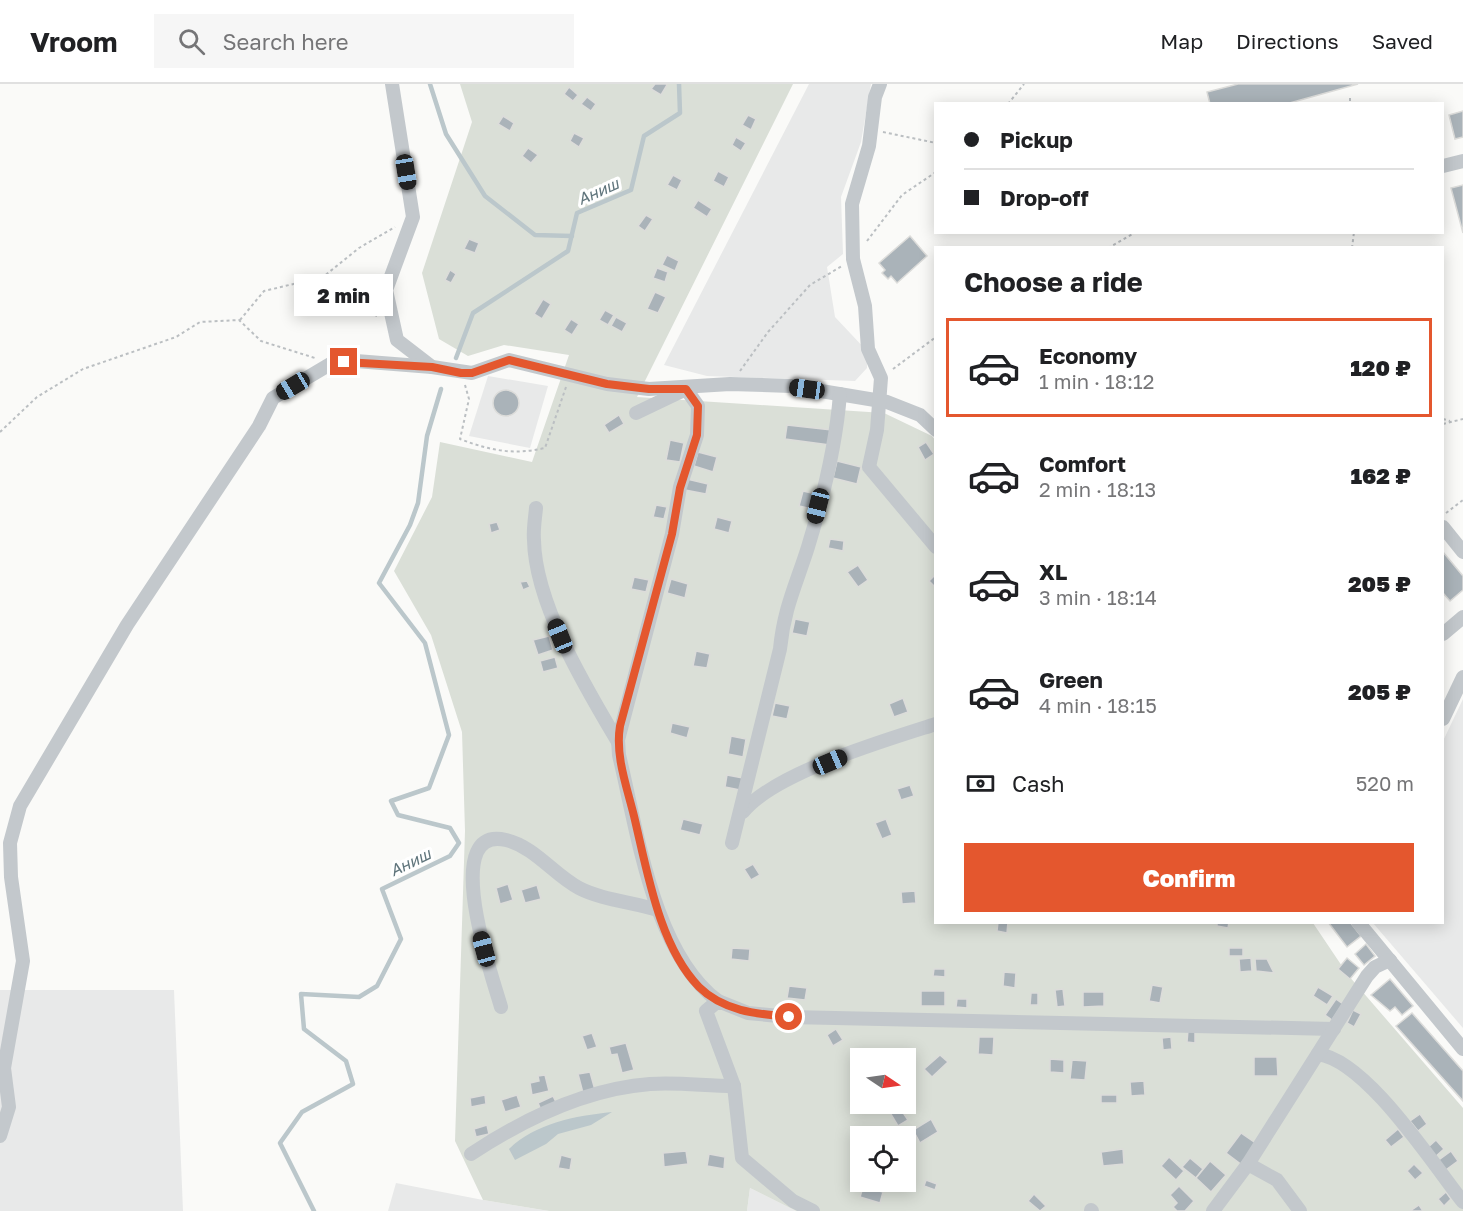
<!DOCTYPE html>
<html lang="en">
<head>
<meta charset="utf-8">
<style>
  body { margin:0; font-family:"Golos Text",sans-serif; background:#f6f6f6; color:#202124; height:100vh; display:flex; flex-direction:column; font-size:22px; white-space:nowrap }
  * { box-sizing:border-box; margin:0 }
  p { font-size:20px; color:#757577 }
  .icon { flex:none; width:33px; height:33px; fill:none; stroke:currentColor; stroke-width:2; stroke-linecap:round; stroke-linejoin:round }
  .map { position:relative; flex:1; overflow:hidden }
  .side { position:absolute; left:934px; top:162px; width:510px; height:678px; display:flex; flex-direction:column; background:#fff; border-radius:0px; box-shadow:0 3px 15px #0003 }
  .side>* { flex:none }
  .guide { position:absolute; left:934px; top:18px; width:510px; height:132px; border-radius:0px; box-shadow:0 3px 15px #0003; display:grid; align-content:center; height:132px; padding:0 30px; background:#fff }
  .needle { width:39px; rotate:103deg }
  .buttons { position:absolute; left:850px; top:964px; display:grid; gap:12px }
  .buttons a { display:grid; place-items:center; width:66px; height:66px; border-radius:0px; background:#fff; box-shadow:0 3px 15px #0003; font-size:30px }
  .end { position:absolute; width:27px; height:27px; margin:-14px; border:8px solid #e4572e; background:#fff; box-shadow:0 0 0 3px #fff }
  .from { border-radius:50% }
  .bubble { position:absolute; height:42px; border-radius:0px; background:#fff; box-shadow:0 3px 15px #0003; font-size:20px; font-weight:800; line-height:42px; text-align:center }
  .car { position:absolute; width:18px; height:36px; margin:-18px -9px; border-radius:8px; box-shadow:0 0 4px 2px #0007; background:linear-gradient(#222 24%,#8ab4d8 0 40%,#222 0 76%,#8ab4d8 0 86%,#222 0) }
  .guide b { display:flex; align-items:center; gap:21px; height:57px; font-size:22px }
  .guide b+b { border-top:2px solid #e0e0e0 }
  .guide i { width:15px; height:15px; background:#202124 }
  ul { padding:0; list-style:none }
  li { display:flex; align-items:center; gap:18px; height:99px; margin:0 12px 9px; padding:0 18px; border:3px solid transparent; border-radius:0px }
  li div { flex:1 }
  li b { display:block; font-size:22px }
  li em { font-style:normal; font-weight:800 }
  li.selected { border-color:#e4572e }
  li>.icon { width:54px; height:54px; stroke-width:1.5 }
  h2 { padding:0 30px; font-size:27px; line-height:72px }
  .pay { display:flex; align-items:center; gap:15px; height:66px; padding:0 30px; font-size:22px }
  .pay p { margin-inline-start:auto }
  .button { display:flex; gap:12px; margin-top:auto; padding:12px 30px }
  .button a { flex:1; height:69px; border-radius:0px; background:#e4572e; color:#fff; font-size:24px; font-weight:800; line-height:69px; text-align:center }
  header { display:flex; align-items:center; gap:36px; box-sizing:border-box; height:84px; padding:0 30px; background:#fff; border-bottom:2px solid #e0e0e0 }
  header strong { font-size:28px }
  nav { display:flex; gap:33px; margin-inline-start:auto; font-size:21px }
  .search { width:420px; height:54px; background:#f6f6f6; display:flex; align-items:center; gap:15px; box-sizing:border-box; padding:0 21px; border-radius:0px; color:#757577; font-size:22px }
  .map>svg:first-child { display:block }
  .built { fill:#e8e9e9 }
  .green { fill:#dadfd7; fill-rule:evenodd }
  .water { fill:#bbc7cb }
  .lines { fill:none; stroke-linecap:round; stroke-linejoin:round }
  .stream { stroke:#bbc7cb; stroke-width:4.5 }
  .building { fill:#aab3b9; stroke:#dcdcda; stroke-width:1.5 }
  .path { stroke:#bbbfc2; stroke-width:2; stroke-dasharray:3 3; stroke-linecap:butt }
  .minor { stroke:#c3c8cc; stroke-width:14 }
  .route { stroke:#e4572e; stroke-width:8 }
  .labels { text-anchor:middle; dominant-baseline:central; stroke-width:6; stroke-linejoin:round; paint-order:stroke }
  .water-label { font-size:16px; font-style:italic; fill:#60757c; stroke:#fff }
</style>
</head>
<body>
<header>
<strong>Vroom</strong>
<div class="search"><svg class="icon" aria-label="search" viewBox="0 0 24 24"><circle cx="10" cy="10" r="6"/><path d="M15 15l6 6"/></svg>Search here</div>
<nav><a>Map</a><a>Directions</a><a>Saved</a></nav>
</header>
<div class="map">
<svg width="1463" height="1127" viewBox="0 0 1463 1127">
  <rect width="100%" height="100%" fill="#fafaf8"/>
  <g class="built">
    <path d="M809,0h62l-10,58 -20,55 2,57 -16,13 8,50 32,34v17l-12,13 -148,-5 -43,-11z"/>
    <path d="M488,292l60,10 -18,62 -61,-12z"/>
    <path d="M1463,615v329l-90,-105 70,-1v-181z"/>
    <path d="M0,906h174l9,221h-183z"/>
    <path d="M396,1099l87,17 66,11h-161z"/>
    <path d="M750,1104l46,23h-49z"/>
  </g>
  <path class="green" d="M460,0h333l-156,313 247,16 48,23 4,5v481l377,1 35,52 115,133v103h-667l-46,-23 -3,23h-198l-66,-11 -28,-59 10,-310 -3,-99 -31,-97 -37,-64 38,-74 8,-55 92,20 37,-107 -65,-10 -36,11 -29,-17 -17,-66 50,-151zM861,975h45v45h-45zM861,1053h45v45h-45z"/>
  <path class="water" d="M612,1028l-21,13 -33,9 -12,10 -31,16 -6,-11c27,-26 66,-33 103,-37z"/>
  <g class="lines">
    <g class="stream">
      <path d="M430,0l16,50 39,62 50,39 37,1"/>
      <path d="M456,274l17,-45 95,-62 9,-38 54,-23 13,-54 36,-23 -1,-29"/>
      <path d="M314,1127l-34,-68 22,-31 51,-28 -7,-23 -42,-32 -3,-35 58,3 18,-11 24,-47 -19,-50 68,-33 9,-13 -9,-15 -52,-13 -7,-14 38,-13 20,-53 -24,-92 -46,-60 31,-58 8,-22 9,-67 14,-47"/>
    </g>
  </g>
  <g class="building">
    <path d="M655,0h11l1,1 -6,10 -10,-6z"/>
    <path d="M1238,0h120l-72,20h-76l-3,-12z"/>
    <path d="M569,3l9,8 -5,6 -9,-7z"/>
    <path d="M587,13l9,7 -5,7 -10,-7z"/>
    <path d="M1463,27v26l-8,2 -6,-24z"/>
    <path d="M748,31l8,4 -5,11 -9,-5z"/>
    <path d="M503,32l11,7 -4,8 -12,-7z"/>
    <path d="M574,49l10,5 -5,9 -9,-6z"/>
    <path d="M736,53l10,6 -5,8 -9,-6z"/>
    <path d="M528,64l10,7 -7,8 -9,-7z"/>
    <path d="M718,87l11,6 -5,10 -11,-6z"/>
    <path d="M673,91l9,5 -5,10 -10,-5z"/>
    <path d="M1463,101v48l-12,-45z"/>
    <path d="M698,116l14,9 -5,8 -14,-9z"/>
    <path d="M646,131l7,4 -8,12 -7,-5z"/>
    <path d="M910,152l17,20 -30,27 -6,-7 -3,3 -6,-6 3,-3 -6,-7z"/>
    <path d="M469,155l10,4 -4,10 -11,-4z"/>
    <path d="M667,171l12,6 -4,10 -13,-6z"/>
    <path d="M657,184l11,4 -3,10 -12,-4z"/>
    <path d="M450,186l6,4 -5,9 -6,-3z"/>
    <path d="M655,208l11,5 -8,16 -11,-4z"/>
    <path d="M543,215l8,5 -9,15 -8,-5z"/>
    <path d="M605,226l9,5 -6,10 -9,-5z"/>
    <path d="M616,233l11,6 -5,9 -11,-6z"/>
    <path d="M571,235l8,5 -7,11 -8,-5z"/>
    <circle cx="506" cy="319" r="13"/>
    <path d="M619,331l5,9 -15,9 -5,-8z"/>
    <path d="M787,341l45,5 -2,15 -45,-6z"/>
    <path d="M670,356l14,3 -4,19 -14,-2z"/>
    <path d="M926,358l8,12 -9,6 -7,-13z"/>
    <path d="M698,368l19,5 -4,15 -19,-6z"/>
    <path d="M837,377l24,6 -4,17 -24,-6z"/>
    <path d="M687,395l21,5 -2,10 -21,-4z"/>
    <path d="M803,407l13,3 -4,15 -13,-3z"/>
    <path d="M656,421l11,2 -3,12 -11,-2z"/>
    <path d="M717,433l15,4 -3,12 -15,-4z"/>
    <path d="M497,438l3,8 -9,3 -2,-9z"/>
    <path d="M830,455l14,2 -1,10 -15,-3z"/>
    <path d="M1443,468l20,24v14l-13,11 -7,-8z"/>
    <path d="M858,481l10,15 -10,7 -11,-15z"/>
    <path d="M936,490v14l-7,-7z"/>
    <path d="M634,493l15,3 -3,12 -15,-3z"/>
    <path d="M671,495l17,5 -3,14 -18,-5z"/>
    <path d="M527,497l3,6 -7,3 -3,-8z"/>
    <path d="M795,535l15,3 -3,14 -15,-3z"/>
    <path d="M549,552l4,14 -15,5 -5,-15z"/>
    <path d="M696,567l14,3 -3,14 -14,-2z"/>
    <path d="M555,573l3,11 -15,4 -3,-11z"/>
    <path d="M903,614l5,14 -14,5 -5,-13z"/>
    <path d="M775,619l15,3 -3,13 -15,-3z"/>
    <path d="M672,639l18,4 -3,11 -17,-5z"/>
    <path d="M731,652l15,3 -3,18 -15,-3z"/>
    <path d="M727,691l16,3 -3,12 -15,-3z"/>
    <path d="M910,701l4,11 -13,4 -4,-11z"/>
    <path d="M683,735l20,5 -3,11 -20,-5z"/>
    <path d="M886,735l6,16 -10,4 -7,-16z"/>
    <path d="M753,780l7,11 -9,5 -7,-11z"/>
    <path d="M508,800l5,16 -13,4 -4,-16z"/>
    <path d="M537,801l4,14 -16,4 -4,-13z"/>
    <path d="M915,807l1,12 -14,1 -1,-12z"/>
    <path d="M998,838h10l-1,11 -10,-2z"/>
    <path d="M1217,838h12l-1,6 -11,-2z"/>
    <path d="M1328,838h22l11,14 -14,11z"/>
    <path d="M1366,860l9,12 -11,9 -9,-11z"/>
    <path d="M732,864l18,1 -1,12 -18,-2z"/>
    <rect x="1229" y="864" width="14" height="8"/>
    <path d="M1251,874l1,13 -12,1 -1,-13z"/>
    <path d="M1347,874l12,10 -9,11 -12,-10z"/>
    <path d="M1255,875h12l7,14 -18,-2z"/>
    <path d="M934,885h11v8l-12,-1z"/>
    <path d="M1004,888l12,1 -1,15 -12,-2z"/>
    <path d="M1390,895l23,27 -11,9 -7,-8 -5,4 -19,-16z"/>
    <path d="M1152,901l11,2 -3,16 -11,-2z"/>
    <path d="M789,902l18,2 -2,12 -18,-2z"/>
    <path d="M1318,903l15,9 -6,9 -14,-9z"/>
    <path d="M1063,905l2,17 -8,1 -2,-17z"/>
    <rect x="921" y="907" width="24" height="15"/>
    <path d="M1083,908h21v14l-21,1z"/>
    <path d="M1031,909h7v12h-8z"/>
    <path d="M957,915h10v9l-11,-1z"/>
    <path d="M1336,915l7,5 -11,16 -7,-5z"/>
    <path d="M1353,926l8,4 -7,13 -7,-4z"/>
    <path d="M1412,929l51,58v30l-67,-75z"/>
    <path d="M836,945l7,11 -10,6 -6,-11z"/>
    <path d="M1188,946h7v13l-8,-1z"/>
    <path d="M592,949l5,14 -10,3 -5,-14z"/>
    <path d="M979,953h15l-1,18 -15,-1z"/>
    <path d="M1171,953l1,12 -9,1 -1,-12z"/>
    <path d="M626,959l8,27 -12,3 -5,-19 -6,1 -2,-8z"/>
    <path d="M940,971l8,7 -16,15 -8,-8z"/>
    <path d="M1254,973h23l1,19h-24z"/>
    <path d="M1050,975l14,1v13l-14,-1z"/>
    <path d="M1072,976l15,1 -2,19 -15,-1z"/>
    <path d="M590,988l5,18 -12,3 -5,-19z"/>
    <path d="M545,991l4,16 -17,4 -2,-12 9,-2 -1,-5z"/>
    <path d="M1144,997l1,14 -14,1 -1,-14z"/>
    <path d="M485,1011l1,9 -15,3 -1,-9z"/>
    <path d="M517,1011l4,12 -16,5 -4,-12z"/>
    <rect x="1101" y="1011" width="16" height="8"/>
    <path d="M553,1012l3,6 -15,8 -3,-7z"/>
    <path d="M879,1020h14l-10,7z"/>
    <path d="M898,1021l10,15 -10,6 -9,-15z"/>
    <path d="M1420,1030l7,10 -9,7 -8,-10z"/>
    <path d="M931,1035l7,13 -18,11 -7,-13z"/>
    <path d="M487,1041l2,9 -13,3 -2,-8z"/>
    <path d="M1398,1045l6,8 -13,10 -6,-7z"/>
    <path d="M1241,1049l16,11 -15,21 -16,-12z"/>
    <path d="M1436,1056l8,9 -10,9 -8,-9z"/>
    <path d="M1123,1065l1,15 -21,2 -2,-14z"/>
    <path d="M686,1067l2,13 -24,3 -1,-14z"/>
    <path d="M1451,1067l7,10 -15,11 -7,-10z"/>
    <path d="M709,1070l16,3 -1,12 -17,-3z"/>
    <path d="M561,1071l11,3 -2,12 -12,-2z"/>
    <path d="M1169,1073l15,14 -8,9 -15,-14z"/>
    <path d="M1190,1074l13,11 -7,9 -14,-11z"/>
    <path d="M1210,1077l16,14 -15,17 -15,-14z"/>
    <path d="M1414,1080l9,9 -8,7 -8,-9z"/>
    <path d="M926,1096l11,4 -2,6 -11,-4z"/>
    <path d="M1179,1102l15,15 -9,10h-8l-4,-4 4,-4 -7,-8z"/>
    <path d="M863,1103l20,5 -3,11 -20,-6z"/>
    <path d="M1446,1108l5,7 -7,7 -6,-7z"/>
    <path d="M1034,1110l12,12 -6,5 -12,-10z"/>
    <path d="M1419,1121l4,6h-13z"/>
  </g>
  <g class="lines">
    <g class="path">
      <path d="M1350,14v6"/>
      <path d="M1008,20l16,-20"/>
      <path d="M883,48l53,11"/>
      <path d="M867,157l35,-46 34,-23"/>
      <path d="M1108,164l28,-16"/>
      <path d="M1352,164l2,-16"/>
      <path d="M323,194l11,18 43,20"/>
      <path d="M240,236l24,-29 59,-14 36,-29 36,-21"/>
      <path d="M893,285l43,-32"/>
      <path d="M740,287l28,-39 42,-47 32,-19"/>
      <path d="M465,301l4,14 -9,40c31,12 54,16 85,9l21,-61"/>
      <path d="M1443,335l7,2"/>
      <path d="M1443,340l20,-5"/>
      <path d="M0,348l37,-35 46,-28 93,-32 24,-15 39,-2 22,21 54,17"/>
      <path d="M1446,429l17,-13"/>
    </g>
    <g class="minor">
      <path d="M392,0l21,133 -27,73 11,50 35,27 40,6 37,-13 98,24 42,5 81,-5 61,2 96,16 33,13 16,15"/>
      <path d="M880,0l-5,13 -6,49 -17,58 1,55 12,47 3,43 13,29 -4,52 -8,37 67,80"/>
      <path d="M1443,82l20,-5"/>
      <path d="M686,305l12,17 -1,29 -17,52 -8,47 -54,206 1,15c18,74 34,198 99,246"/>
      <path d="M636,329l46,-22"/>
      <path d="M536,424c-1,11 -3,22 -2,32 1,64 52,148 84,202"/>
      <path d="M1443,443l20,25"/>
      <path d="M1443,550l20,-17"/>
      <path d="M1443,635l20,-42"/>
      <path d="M743,728c31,-39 143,-72 193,-88"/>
      <path d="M732,759l48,-194c4,-41 16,-64 28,-102 15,-49 28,-102 32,-153"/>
      <path d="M1358,838l105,127"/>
      <path d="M501,923c-7,-25 -63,-183 5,-167 29,7 48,35 73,48 23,12 54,14 79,22"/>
      <path d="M1318,970c49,7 114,109 145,148"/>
      <path d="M734,1002l8,72 51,43 20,10"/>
      <path d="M0,1052l9,-29 -5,-39 19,-107 -12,-84 -1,-34 10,-37 107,-181 132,-199 14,-28 59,-35 24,-2 76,6"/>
      <path d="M471,1070c53,-35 114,-65 179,-70 28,-2 56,2 84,2l-28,-75 12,-10 30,12 41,4 545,12"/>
      <path d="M1091,1126l1,1"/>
      <path d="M1213,1127l35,-47"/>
      <path d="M1300,1127l-23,-31 -29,-16 119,-188 8,-9 15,-7"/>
    </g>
  </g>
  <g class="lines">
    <path class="route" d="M344,278l88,5 29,6h11l37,-13 98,24 42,5h37l12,17 -1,29 -17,53 -8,46 -52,192c-5,30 7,61 14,90 13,54 25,130 65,171 24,24 58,27 90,30"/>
  </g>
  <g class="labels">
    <g class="water-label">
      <text transform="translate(598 107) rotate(-24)">Аниш</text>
      <text transform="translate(410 778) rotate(-26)">Аниш</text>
    </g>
  </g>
</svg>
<div class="buttons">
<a><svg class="needle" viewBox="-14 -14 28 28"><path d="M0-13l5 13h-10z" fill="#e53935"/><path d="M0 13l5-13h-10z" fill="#757577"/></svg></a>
<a><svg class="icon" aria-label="locate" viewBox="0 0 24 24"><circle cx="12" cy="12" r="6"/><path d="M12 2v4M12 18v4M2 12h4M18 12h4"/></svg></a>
</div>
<i class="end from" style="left:789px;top:933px"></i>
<i class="end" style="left:344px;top:278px"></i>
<div class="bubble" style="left:294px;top:190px;width:99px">2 min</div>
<i class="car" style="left:406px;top:88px;rotate:171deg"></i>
<i class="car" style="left:293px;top:302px;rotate:239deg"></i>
<i class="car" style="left:807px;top:305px;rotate:278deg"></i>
<i class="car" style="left:818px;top:422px;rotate:194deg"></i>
<i class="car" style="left:560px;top:552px;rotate:338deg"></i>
<i class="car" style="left:830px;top:678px;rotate:67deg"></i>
<i class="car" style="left:484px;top:865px;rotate:345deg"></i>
<div class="guide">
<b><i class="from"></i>Pickup</b>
<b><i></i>Drop-off</b>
</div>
<section class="side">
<h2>Choose a ride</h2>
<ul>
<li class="selected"><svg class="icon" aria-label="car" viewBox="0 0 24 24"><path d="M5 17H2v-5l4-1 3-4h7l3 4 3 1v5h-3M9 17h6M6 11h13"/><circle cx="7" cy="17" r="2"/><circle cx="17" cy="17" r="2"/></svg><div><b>Economy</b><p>1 min · 18:12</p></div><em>120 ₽</em></li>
<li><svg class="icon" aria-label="car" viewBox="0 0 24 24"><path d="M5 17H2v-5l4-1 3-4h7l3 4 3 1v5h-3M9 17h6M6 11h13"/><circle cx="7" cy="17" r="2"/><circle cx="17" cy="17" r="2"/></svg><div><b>Comfort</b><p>2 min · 18:13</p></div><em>162 ₽</em></li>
<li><svg class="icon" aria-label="car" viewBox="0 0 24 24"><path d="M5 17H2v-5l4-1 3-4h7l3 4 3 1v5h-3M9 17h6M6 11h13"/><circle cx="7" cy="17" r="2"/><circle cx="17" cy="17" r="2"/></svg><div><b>XL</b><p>3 min · 18:14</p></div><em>205 ₽</em></li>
<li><svg class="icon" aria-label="car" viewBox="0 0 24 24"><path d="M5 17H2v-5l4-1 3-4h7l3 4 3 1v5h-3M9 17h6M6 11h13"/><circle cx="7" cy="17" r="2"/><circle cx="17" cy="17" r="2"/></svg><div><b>Green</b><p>4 min · 18:15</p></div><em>205 ₽</em></li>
</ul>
<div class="pay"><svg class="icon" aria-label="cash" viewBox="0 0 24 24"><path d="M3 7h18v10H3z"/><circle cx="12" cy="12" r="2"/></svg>Cash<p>520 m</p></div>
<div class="button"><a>Confirm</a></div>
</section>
</div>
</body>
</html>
